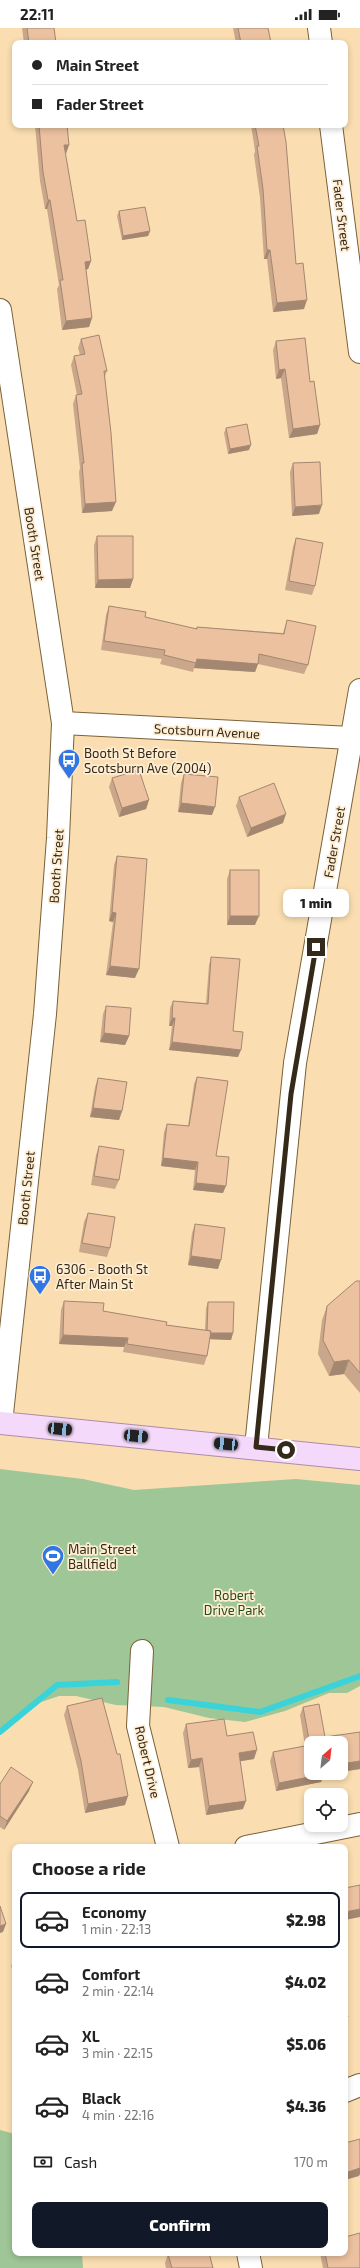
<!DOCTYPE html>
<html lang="en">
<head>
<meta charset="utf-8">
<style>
  body { margin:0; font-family:"Exo 2",sans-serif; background:#f2f2f2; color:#222; height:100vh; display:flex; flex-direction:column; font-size:15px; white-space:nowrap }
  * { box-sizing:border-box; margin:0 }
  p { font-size:13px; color:#767676 }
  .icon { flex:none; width:22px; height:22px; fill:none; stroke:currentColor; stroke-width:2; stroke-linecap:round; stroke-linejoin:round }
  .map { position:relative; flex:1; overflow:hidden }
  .panel { position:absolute; left:12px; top:1816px; width:336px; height:412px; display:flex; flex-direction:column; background:#fff; border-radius:8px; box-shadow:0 2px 6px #0003 }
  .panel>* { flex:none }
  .guide { position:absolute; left:12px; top:12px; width:336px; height:88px; border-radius:8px; box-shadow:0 2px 6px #0003; display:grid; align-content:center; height:88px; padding:0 20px; background:#fff }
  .needle { width:26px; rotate:28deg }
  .tools { position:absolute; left:304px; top:1708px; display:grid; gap:8px }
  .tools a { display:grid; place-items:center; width:44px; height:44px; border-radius:8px; background:#fff; box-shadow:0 2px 6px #0003; font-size:20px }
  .end { position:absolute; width:18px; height:18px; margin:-9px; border:5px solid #352a19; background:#fff; box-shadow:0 0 0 2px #fff }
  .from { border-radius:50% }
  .bubble { position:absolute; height:28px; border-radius:8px; background:#fff; box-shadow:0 2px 6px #0003; font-size:13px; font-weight:800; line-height:28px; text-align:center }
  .car { position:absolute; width:12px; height:24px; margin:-12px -6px; border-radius:5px; box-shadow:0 0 3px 1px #0007; background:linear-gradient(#222 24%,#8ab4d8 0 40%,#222 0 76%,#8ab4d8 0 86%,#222 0) }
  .guide b { display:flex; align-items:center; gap:14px; height:38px; font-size:15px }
  .guide b+b { border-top:1px solid #e0e0e0 }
  .guide i { width:10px; height:10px; background:#222 }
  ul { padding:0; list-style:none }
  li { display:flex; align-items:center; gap:12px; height:56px; margin:0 8px 6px; padding:0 12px; border:2px solid transparent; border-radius:8px }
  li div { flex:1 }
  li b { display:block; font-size:15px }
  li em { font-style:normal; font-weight:800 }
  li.active { border-color:#111827 }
  li>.icon { width:36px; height:36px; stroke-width:1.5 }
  h2 { padding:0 20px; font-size:18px; line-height:48px }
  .pay { display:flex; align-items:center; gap:10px; height:44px; padding:0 20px; font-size:15px }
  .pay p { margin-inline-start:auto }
  .button { display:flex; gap:8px; margin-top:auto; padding:8px 20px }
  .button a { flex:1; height:46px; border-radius:8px; background:#111827; color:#fff; font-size:16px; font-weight:800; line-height:46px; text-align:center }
  .status { display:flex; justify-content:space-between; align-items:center; height:28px; padding:0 20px; background:#fff; direction:ltr }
  .status svg { height:11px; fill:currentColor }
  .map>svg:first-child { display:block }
  .green { fill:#9fc696 }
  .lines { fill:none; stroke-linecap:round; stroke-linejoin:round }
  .stream { stroke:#3ad3da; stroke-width:6 }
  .minor-casing { stroke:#7a6138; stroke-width:24 }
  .major-casing { stroke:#ac8ca9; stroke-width:24 }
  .minor { stroke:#fff; stroke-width:22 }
  .major { stroke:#f4d9fa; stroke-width:22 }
  .wall { fill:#caa68a }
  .shaded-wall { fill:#a48770 }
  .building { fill:#ebc1a0; stroke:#a48770 }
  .route { stroke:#352a19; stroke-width:5 }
  .labels { text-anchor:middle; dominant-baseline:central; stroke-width:3.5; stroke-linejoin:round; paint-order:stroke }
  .street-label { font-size:13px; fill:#352a19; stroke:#feedd3 }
  .poi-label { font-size:13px; fill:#352a19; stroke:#feedd3; text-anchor:start }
  .park-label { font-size:13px; fill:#244c19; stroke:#feedd3 }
</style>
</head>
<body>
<div class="status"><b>22:11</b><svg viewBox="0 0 49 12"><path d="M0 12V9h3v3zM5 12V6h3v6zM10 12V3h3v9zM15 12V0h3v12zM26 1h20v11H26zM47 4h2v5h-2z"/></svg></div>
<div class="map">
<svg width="360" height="2240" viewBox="0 0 360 2240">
  <rect width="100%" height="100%" fill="#fadeb1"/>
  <g class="green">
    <path d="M0,1441l83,10 51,11 162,-11 64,6v201l-13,7h-18l-44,18 -40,11 -36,-4 -45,-11 -48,-2 -40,-9h-17l-18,6 -41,32z"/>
    <path d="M0,2102l15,4v119h67l1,15h-83z"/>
  </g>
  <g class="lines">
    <g class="stream">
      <path d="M168,1672l92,12 100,-36"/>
      <path d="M0,1704l57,-47 60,-3"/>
    </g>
    <g class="minor-casing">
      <g id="minor">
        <path d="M319,0l2,15"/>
        <path d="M331,97l29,227"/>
        <path d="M0,282l63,413 -5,115 -13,176 -44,409"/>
        <path d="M63,695l288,15"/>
        <path d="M256,1419l39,-384 65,-373"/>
        <path d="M142,1623l-4,75 30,121"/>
        <path d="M246,1819l114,-23"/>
        <path d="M345,2063l15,-6"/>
        <path d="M248,2225l3,15"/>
      </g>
    </g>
    <g class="major-casing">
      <path id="major" d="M0,1395l360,36"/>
    </g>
    <use href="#minor" class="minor"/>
    <use href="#major" class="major"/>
  </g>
  <g class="wall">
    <path d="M22,0h32l2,15h-32z"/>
    <path d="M233,0h35l3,15h-35z"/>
    <path d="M35,97h32l-2,29 12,67 14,40 -3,8 -2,1 6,48 -3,9 -27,3 -5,-41 2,-4 -12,-76h-2l-5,-28z"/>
    <path d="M251,97h32l13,139 8,45 -31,3 -6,-53h-3l-4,-61 -6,-43 1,-4z"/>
    <path d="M119,183l31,20 -2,5 -26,4 -5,-24z"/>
    <path d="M81,311l26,32 -2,5 7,135 -30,2 -3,-41 1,-4 -7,-64 3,-9h1l-6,-30 3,-9 6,-1 -2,-7z"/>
    <path d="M276,313l34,41 10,43 -3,9 -28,4 -8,-60 -5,1 -3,-29z"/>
    <path d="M226,400l23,22 -21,4 -4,-21z"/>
    <path d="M293,435l26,51 -27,2 -2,-44z"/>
    <path d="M97,508l36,43 -3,9h-35l-1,-43z"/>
    <path d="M296,510l19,48 -3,9 -27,-5 8,-43z"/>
    <path d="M109,578l36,11 51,12 1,-2 86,6 4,-13 21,45 -4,9 -46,-10 -3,8 -61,-4 -1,4 -33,-8 2,-5 -61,-9 5,-35z"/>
    <path d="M184,746l28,41 -34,-3 3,-29z"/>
    <path d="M112,750l37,22 -3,9 -27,8 -10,-30z"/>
    <path d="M239,769l44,26 -36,14 -11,-31z"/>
    <path d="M117,828l18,122 -29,-3 7,-53 -4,-1 5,-56z"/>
    <path d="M230,842l25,55h-28v-46z"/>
    <path d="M211,929l22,74 5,26 -69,-7 3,-24h-3l1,-18 3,-7 33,2 3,-38z"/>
    <path d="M106,978l23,30 -4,9 -25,-3 3,-28z"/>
    <path d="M197,1049l19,79 7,37 -30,-3 2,-20 -34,-4 3,-34 3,-8 21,2 6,-42z"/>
    <path d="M98,1050l24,33 -3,9 -29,-3 5,-30z"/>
    <path d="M99,1118l20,34 -4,9 -24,-4 5,-30z"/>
    <path d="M88,1185l22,35 -3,9 -28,-5 5,-30z"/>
    <path d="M195,1196l23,45 -30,-4 4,-32z"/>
    <path d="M360,1253v112l-16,-19 -15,2 -11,-22 4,-34 5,-14z"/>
    <path d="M64,1273l39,10 63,14 39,5 1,-22 2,-6 25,31 -2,7 -21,-1 -3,17 -3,9 -81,-13 1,-5 -65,-3 2,-34z"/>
    <path d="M67,1678l58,99 -40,8 -7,-43 -14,-55z"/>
    <path d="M303,1679l22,30 35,-5v37l-36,5 -3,8 -45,9 -6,-30 3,-9 32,-6 -5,-31z"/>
    <path d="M186,1696l41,12 27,23 -14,2 3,48 -37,6 -7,-48 -11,1 -5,-35z"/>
    <path d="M0,1756l29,7 -25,39 -4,-3z"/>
    <path d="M15,1927v14l-4,-2z"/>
    <path d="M166,2225h43l4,15h-47l-1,-5 2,-6z"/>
    <path d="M320,2225h25l15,15h-37z"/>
  </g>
  <g class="shaded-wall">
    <path d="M64,117h5l-3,9z"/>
    <path d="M48,172h2l-3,9h-2z"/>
    <path d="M150,203l-2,5 -26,4 1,-4z"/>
    <path d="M267,222h3l-3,9h-3z"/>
    <path d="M91,233l-3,8 -6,1 3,-8z"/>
    <path d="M307,272l-3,9 -31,3 4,-9z"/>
    <path d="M92,290l-3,9 -27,3 4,-9z"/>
    <path d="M285,341l-4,9 -5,1 3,-9z"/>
    <path d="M320,397l-3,9 -28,4 4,-9z"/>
    <path d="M251,417l-2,5 -21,4 2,-5z"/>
    <path d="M116,474l-4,9 -30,2 3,-9z"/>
    <path d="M322,477l-3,9 -27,2 3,-9z"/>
    <path d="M133,551l-3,9h-35l3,-8z"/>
    <path d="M197,631l61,5 -3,8 -61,-4z"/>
    <path d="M149,772l-3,9 -27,8 3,-9z"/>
    <path d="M181,775l34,4 -3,8 -34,-3z"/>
    <path d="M286,786l-3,9 -36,14 4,-9z"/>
    <path d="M112,884l4,1 -3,9 -4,-1z"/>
    <path d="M230,888h29l-4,9h-28z"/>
    <path d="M110,938l29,3 -4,9 -29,-3z"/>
    <path d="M172,990h3l-3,8h-3z"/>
    <path d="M104,1005l25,3 -4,9 -25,-3z"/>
    <path d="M172,1014l69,8 -3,7 -69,-7z"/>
    <path d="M93,1080l29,3 -3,9 -29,-3z"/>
    <path d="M163,1130l35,4 -3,8 -34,-4z"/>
    <path d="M196,1155l30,3 -3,7 -30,-3z"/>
    <path d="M191,1228l30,4 -3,9 -30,-4z"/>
    <path d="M207,1304l26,1 -2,7 -26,-1z"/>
    <path d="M63,1307l65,3 -4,9 -65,-3z"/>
    <path d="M349,1332l-5,14 -15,2 5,-14z"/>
    <path d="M257,1722l-3,9 -18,3 3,-9z"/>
    <path d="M202,1730l-3,9 -11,1 3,-8z"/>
    <path d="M360,1733v8l-19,3v-8z"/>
    <path d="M324,1746l-3,8 -45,9 3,-8z"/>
    <path d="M33,1754l-4,9 -25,39 3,-9z"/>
    <path d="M128,1768l-3,9 -40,8 3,-9z"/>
    <path d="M246,1773l-3,8 -37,6 3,-9z"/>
    <path d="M360,1881v8l-15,3v-8z"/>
    <path d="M6,1896l-3,8 -3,1v-7z"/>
    <path d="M348,1989l-3,7v-6z"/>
    <path d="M360,2140v6l-1,2 -14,4v-7z"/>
  </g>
  <g class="building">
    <path d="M27,0h27l2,15h-27z"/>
    <path d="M238,0h30l3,15h-30z"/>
    <path d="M39,97h28l2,20h-5l13,76 8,-1 6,41 -6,1 7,56 -26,3 -6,-41h3l-13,-80h-2l-5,-28z"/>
    <path d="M255,97h28l3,17 10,122 7,-1 4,37 -30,3 -7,-53h-3l-4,-61 -6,-43h2z"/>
    <path d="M145,179l5,24 -27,5 -4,-25z"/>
    <path d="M99,307l8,36h-3l7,62 5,69 -31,2 -3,-41h2l-8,-68 6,-1 -8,-38 11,-2 -4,-15z"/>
    <path d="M305,310l5,44 4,-1 6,44 -27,4 -8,-60 -6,1 -3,-29z"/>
    <path d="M247,396l4,21 -21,4 -4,-21z"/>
    <path d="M320,434l2,43 -27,2 -2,-44z"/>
    <path d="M97,508h36v43l-35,1z"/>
    <path d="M296,510l27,5 -8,43 -26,-5z"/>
    <path d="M109,578l37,6 -1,5 52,12v-2l87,7 3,-14 29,6 -8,39 -49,-11 -1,10 -61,-5 -1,4 -32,-8 1,-5 -61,-9z"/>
    <path d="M139,742l10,30 -27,8 -10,-30z"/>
    <path d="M184,746l34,3 -3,30 -34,-4z"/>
    <path d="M274,755l12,31 -35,14 -12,-31z"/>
    <path d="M117,828l30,3 -8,110 -29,-3 6,-53 -4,-1z"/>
    <rect x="230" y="842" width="29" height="46"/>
    <path d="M211,929l29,2 -7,72 10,1 -2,18 -69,-8 3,-24h-3l1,-17 35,3z"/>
    <path d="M106,978l25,2 -2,28 -25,-3z"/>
    <path d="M197,1049l31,4 -12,75 13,1 -3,29 -30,-3 2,-21 -35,-4 4,-34 22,2z"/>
    <path d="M98,1050l29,4 -5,29 -29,-3z"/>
    <path d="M99,1118l25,4 -5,30 -25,-4z"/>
    <path d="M88,1185l27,4 -5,31 -28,-5z"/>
    <path d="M195,1196l30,4 -4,32 -30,-4z"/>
    <path d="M356,1253h4v92l-11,-13 -15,2 -11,-22 4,-34z"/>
    <path d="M64,1273l40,2 -1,8 64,11 -1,3 45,6 -4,25 -80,-12 1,-6 -65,-3z"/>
    <path d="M208,1274h26l-1,31h-23l1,-2 -4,-1z"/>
    <path d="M102,1670l15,56h3l8,42 -40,8 -7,-43 -14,-55z"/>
    <path d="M319,1676l6,33 35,-5v29l-19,3v-21h-30v30h13v1l-45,9 -6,-31 37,-7 -7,-38z"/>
    <path d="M224,1691l3,17 26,-4 4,18 -18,3 7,48 -37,5 -7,-48 -11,2 -5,-36z"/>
    <path d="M11,1739l22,15 -26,39 -7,-5v-32z"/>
    <path d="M360,1857v24l-15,3v-24z"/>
    <path d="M0,1878l6,18 -6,2z"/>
    <path d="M345,1978l3,11 -3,1z"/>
    <path d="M360,2111v29l-15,5v-30z"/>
    <path d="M360,2205v35h-32l-3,-15h20v-16z"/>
    <path d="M171,2225h38l4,15h-41l-4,-14z"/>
  </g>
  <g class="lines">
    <path class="route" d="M286,1422l-30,-3 35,-353 25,-147"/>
  </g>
  <defs>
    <g id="bus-pin" transform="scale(1.15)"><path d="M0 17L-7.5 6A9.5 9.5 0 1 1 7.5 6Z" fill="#3176e3" stroke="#feedd3"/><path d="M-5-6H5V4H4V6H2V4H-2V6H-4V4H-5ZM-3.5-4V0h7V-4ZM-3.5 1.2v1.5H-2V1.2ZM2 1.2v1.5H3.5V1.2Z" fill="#fff"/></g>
    <g id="stadium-pin" transform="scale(1.15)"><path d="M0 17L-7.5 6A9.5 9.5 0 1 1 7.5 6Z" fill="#3176e3" stroke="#feedd3"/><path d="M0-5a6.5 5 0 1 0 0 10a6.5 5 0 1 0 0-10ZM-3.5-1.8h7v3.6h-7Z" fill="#fff"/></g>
  </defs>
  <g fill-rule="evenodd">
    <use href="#bus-pin" x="69" y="732"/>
    <use href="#bus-pin" x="40" y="1248"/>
    <use href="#stadium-pin" x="53" y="1528"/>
  </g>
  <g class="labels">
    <g class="street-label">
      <text transform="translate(342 187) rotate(83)">Fader Street</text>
      <text transform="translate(35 516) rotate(81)">Booth Street</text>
      <text transform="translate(207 703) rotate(3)">Scotsburn Avenue</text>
      <text transform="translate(334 814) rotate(-80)">Fader Street</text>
      <text transform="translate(56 838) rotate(-86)">Booth Street</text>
      <text transform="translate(26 1160) rotate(-84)">Booth Street</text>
      <text transform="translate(148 1734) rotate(77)">Robert Drive</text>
    </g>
    <g class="poi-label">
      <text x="84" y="725">Booth St Before<tspan x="84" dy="15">Scotsburn Ave (2004)</tspan></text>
      <text x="56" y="1241">6306 - Booth St<tspan x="56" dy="15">After Main St</tspan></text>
      <text x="68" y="1521">Main Street<tspan x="68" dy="15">Ballfield</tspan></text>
    </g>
    <g class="park-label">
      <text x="234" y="1567">Robert<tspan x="234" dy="15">Drive Park</tspan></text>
    </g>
  </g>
</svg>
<div class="tools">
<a><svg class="needle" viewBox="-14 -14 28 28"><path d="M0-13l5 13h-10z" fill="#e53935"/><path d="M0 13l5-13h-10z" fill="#767676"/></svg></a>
<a><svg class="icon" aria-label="locate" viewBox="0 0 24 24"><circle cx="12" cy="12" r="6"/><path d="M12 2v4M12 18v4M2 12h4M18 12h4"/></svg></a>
</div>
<i class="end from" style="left:286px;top:1422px"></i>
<i class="end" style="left:316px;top:919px"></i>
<div class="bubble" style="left:283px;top:861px;width:66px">1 min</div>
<i class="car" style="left:60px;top:1401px;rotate:95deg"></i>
<i class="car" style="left:136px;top:1408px;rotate:95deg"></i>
<i class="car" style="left:226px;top:1416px;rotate:275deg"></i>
<div class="guide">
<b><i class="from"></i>Main Street</b>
<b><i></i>Fader Street</b>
</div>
<section class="panel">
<h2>Choose a ride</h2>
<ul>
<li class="active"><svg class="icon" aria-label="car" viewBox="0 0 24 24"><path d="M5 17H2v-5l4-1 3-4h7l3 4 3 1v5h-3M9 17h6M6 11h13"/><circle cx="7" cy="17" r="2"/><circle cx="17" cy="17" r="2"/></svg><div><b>Economy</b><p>1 min · 22:13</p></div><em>$2.98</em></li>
<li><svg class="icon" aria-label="car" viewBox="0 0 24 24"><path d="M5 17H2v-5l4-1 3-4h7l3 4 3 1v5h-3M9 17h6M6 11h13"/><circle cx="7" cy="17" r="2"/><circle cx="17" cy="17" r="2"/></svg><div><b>Comfort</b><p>2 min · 22:14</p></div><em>$4.02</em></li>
<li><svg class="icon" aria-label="car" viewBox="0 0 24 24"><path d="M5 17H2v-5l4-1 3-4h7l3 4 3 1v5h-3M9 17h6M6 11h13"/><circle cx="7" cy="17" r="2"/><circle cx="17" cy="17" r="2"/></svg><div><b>XL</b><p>3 min · 22:15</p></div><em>$5.06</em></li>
<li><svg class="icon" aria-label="car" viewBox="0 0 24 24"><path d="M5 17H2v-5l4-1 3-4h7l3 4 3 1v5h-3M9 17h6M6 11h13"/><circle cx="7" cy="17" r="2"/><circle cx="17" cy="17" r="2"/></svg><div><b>Black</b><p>4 min · 22:16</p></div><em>$4.36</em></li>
</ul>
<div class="pay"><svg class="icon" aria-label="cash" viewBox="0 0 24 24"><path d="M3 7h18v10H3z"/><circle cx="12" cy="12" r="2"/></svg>Cash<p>170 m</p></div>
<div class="button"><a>Confirm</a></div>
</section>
</div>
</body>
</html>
